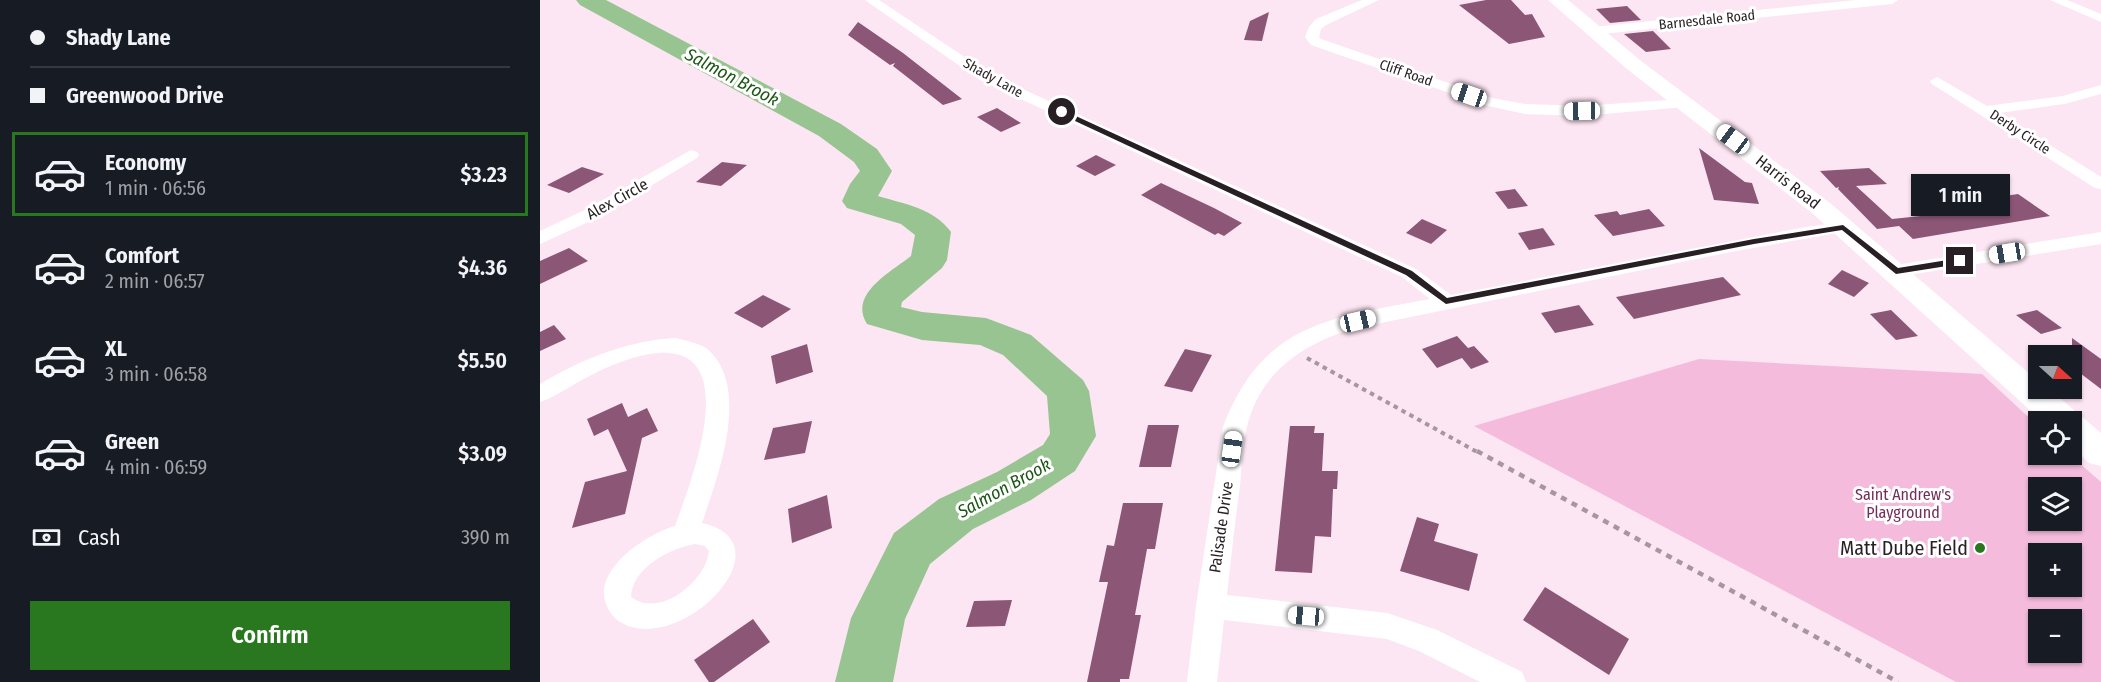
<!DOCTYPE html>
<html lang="en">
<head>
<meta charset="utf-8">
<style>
  body { margin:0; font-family:"Fira Sans Condensed",sans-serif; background:#242831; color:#f1f3f6; height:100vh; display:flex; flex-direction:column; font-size:22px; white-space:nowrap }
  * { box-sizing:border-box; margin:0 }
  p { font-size:20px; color:#9ea1a6 }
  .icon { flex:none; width:33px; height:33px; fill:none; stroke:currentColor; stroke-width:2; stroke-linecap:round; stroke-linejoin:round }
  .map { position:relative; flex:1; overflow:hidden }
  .side { display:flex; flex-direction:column; background:#171b24; width:540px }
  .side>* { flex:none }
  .top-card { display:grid; align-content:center; height:132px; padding:0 30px; background:#171b24 }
  .needle { width:39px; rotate:111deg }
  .controls { position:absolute; left:1488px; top:345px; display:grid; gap:12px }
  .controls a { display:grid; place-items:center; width:54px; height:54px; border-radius:0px; background:#171b24; box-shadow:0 2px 4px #0004; font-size:30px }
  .end { position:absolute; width:27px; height:27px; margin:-14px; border:8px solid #271f23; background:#fff; box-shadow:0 0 0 3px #fff }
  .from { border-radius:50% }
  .bubble { position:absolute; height:42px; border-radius:0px; background:#171b24; box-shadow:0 2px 4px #0004; font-size:20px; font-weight:600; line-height:42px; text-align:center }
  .car { position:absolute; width:18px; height:36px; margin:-18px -9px; border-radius:8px; box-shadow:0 0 4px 2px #0007; background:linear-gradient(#fff 24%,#345 0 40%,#fff 0 76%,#345 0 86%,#fff 0) }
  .top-card b { display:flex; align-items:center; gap:21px; height:57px; font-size:22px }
  .top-card b+b { border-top:2px solid #363941 }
  .top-card i { width:15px; height:15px; background:#f1f3f6 }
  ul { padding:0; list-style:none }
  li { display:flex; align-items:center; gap:18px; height:84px; margin:0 12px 9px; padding:0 18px; border:3px solid transparent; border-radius:0px }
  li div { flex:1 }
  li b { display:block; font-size:22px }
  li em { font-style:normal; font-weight:600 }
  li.selected { border-color:#29771f }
  li>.icon { width:54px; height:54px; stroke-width:1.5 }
  .pay { display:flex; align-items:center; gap:15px; height:66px; padding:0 30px; font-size:22px }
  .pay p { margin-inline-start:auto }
  .cta { display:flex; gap:12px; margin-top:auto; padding:12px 30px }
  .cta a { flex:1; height:69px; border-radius:0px; background:#29771f; color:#fff; font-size:24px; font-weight:600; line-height:69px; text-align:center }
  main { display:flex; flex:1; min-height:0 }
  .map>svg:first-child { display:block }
  .green { fill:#f4bbdc; fill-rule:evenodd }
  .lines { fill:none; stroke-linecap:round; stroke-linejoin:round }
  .river { fill:#98c491; fill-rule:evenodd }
  .building { fill:#8c5677 }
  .path-far1 { stroke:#a7969f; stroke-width:4; stroke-dasharray:4.5 4.5; stroke-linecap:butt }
  .path { stroke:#a7969f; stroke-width:4.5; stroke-dasharray:6 6; stroke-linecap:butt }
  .street { fill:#fff; fill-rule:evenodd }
  .secondary { fill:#fff; fill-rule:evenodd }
  .route { fill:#271f23 }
  .poi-dot { fill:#29771f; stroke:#fff; stroke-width:2 }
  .labels { text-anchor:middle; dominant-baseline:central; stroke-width:6; stroke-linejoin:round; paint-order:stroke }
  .far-street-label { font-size:14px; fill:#271f23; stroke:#fff }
  .street-label { font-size:16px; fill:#271f23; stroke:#fff }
  .park-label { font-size:16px; fill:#742e5c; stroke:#fff }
  .water-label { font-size:18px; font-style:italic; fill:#1c5614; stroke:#fff }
  .near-poi-label { font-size:20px; fill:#271f23; stroke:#fff; text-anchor:end }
</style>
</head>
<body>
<main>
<section class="side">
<div class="top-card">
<b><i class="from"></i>Shady Lane</b>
<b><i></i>Greenwood Drive</b>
</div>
<ul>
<li class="selected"><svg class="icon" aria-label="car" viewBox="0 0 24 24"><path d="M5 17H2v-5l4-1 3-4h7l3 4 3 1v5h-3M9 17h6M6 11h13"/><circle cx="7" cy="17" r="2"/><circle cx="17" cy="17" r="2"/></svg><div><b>Economy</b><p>1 min · 06:56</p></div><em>$3.23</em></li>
<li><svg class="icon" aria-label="car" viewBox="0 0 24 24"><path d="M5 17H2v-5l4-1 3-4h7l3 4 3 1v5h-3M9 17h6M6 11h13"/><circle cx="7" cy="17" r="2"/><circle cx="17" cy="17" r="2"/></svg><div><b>Comfort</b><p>2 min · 06:57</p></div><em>$4.36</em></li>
<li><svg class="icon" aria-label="car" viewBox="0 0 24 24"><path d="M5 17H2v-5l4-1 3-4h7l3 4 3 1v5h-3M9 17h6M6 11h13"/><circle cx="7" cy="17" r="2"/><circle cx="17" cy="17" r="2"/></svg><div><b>XL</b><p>3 min · 06:58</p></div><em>$5.50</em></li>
<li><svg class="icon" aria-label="car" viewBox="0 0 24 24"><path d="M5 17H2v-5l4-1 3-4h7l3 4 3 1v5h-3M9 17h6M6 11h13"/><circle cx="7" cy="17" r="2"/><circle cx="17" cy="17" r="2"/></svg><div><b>Green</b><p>4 min · 06:59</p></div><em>$3.09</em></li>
</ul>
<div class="pay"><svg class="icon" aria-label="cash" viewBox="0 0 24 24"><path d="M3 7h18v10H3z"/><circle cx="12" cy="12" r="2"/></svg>Cash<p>390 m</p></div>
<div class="cta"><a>Confirm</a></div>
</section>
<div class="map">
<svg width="1561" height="682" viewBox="0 0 1561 682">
  <rect width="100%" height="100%" fill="#fde6f3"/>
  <path class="green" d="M1159,359l283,15 56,52v28l32,1 31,27v200h-145l-482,-256zM1498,488h34v32h-34zM1498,554h34v32h-34zM1498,620h34v32h-34z"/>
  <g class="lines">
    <path class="river" d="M36,0h30l235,124 36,25 15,22 -14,25c26,8 56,12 73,36l-4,28 -5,8 -40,34 -1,5 21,5 64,6 45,17 52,45 6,11 7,45 -21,35 -44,29 -58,29 -43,35 -25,55 -12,63h-58l16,-64 43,-85 45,-34 58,-27 46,-27 7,-11 -3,-38 -44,-41 -23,-10 -58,-5 -55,-16c-19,-30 24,-52 44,-68l4,-21 -14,-11 -54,-16 -5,-7 8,-17 10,-13 -6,-9 -35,-26 -239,-131z"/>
  </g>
  <g class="building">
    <path d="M946,0h25l14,15 7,-1 13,23 -36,7 -50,-39z"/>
    <path d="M1087,6l14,14 -31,3 -14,-14z"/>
    <path d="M729,12l-7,29 -18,-1 6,-19z"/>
    <path d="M318,22l45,31 59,46 -19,6 -50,-39 2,-3 -5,2 -42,-30z"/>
    <path d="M1113,31l18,18 -25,3 -22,-18z"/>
    <path d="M457,108l24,15 -20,9 -24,-15z"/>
    <path d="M1159,148l46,34 7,1 7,21 -45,-4z"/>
    <path d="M556,155l20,10 -21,11 -19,-10z"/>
    <path d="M182,162l25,3 -26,21 -25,-4z"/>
    <path d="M42,167l22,7 -35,19 -22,-8z"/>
    <path d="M1329,168l18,16 -31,2 36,33 77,-8 -10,-8 59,-9 32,22 -137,23 -14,-13 -22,3 -39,-40 1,-2 -3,1 -16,-17z"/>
    <path d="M621,183l53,25 28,15 -18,13 -6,-3 -3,2 -74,-40z"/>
    <path d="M975,189l13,17 -20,3 -13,-17z"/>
    <path d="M1109,209l16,17 -52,10 -19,-21 23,-4 3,4z"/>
    <path d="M882,219l25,11 -16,14 -25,-11z"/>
    <path d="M1003,228l12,17 -26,5 -11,-17z"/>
    <path d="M29,248l19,13 -48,23v-23z"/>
    <path d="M1302,270l27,13 -15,14 -26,-13z"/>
    <path d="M1183,277l18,18 -107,24 -18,-22z"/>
    <path d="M223,295l28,14 -29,19 -28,-15z"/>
    <path d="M1039,305l15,20 -39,8 -14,-20z"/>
    <path d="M1351,310l27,26 -22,4 -26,-26z"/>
    <path d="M1497,310l25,18 -21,6 -25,-19z"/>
    <path d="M14,325l12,14 -26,12v-19z"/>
    <path d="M917,336l11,12 6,-2 15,16 -18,7 -9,-11 -25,10 -15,-19z"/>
    <path d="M1532,338l29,21v30l-29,-22z"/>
    <path d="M267,344l6,28 -37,12 -5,-28z"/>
    <path d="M645,349l27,6 -20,37 -28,-6z"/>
    <path d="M82,403l6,14 19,-9 11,23 -16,7 -17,76 -53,14 13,-46 42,-11 -19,-42 -14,7 -7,-17z"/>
    <path d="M272,421l-7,32 -41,7 9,-32z"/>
    <path d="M608,425h31l-8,42h-32z"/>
    <path d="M750,426h25l-1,7h10l-2,38h16l-1,18h-4l-2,48 -16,-1 -3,37 -37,-2z"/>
    <path d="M287,495l5,33 -40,15 -4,-34z"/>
    <path d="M583,503h40l-8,46h-8l-12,66h6l-12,64h-9v3h-33l21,-100h-9l8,-37 7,1z"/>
    <path d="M877,517l22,7 -5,17 44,13 -9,37 -69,-20z"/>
    <path d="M1005,587l84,52 -20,36 -86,-55z"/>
    <path d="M472,600l-7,26 -39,1 8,-26z"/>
    <path d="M213,619l17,23 -56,40h-5l-15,-22z"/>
  </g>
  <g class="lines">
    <path class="path-far1" d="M767,358l172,95"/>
    <path class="path" d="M937,451l421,231"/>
    <g class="street">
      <path d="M325,0h14l111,74 426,195 35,26 355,-68 37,-5 6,1 3,4 -3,4 -6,1 -112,20 -370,75c-53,13 -101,43 -114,100 -5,19 -5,40 -7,59 -5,36 -9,73 -13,109l160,18 50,17 85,42 4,10h-46l-61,-31 -32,-12 -163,-19 -7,62h-30l9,-76 27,-179c40,-105 108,-109 207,-128l-28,-22 -422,-197z"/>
      <path d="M822,0h17l-53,25 -5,4 -2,8 2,2 171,59 33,6 57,2 102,-7 7,4 -7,4 -102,9 -57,-2 -41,-9 -173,-60 -6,-8 4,-10 7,-8z"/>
      <path d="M1316,0h42l-6,4 -299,31 -7,-4 7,-4z"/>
      <path d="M1510,0h17l34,14v8z"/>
      <path d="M1397,77l50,29 76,-10 38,-11v9l-37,10 -65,9 102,64v12l-6,-1 -163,-104 -2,-3z"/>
      <path d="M151,150l6,2 2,3 -2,3 -98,59 -59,27v-13l47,-22z"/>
      <path d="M1561,232v12l-205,33 -7,-2 -3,-4 3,-4 7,-2z"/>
      <path d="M135,338c9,2 23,5 31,10 47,38 11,130 -4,175 84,19 -9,121 -70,104 -13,-4 -21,-10 -26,-23 -13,-35 41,-70 69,-78 22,-59 77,-208 -49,-166 -20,7 -40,17 -58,28 -9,5 -18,11 -28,14v-18c42,-25 86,-43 135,-46zM155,544l10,2 4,5c-3,30 -49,68 -78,46 1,-29 39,-49 64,-53z"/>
    </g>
    <path class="secondary" d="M1008,0h20l73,61 189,142 208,178v7h10l53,45v33l-12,-3 -17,-17v-24h-29l-231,-209 -185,-144z"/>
  </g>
  <path class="route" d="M520,111h5l347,160 35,27 307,-59 89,-14 55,43 62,-10 4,3 -4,3 -64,10 -54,-44 -88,14 -308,60 -40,-29 -346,-161z"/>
  <circle class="poi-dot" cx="1440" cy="548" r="6"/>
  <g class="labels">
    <g class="far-street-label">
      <text transform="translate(1167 20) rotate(-6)">Barnesdale Road</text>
      <text transform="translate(866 73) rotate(19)">Cliff Road</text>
      <text transform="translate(453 78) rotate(29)">Shady Lane</text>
      <text transform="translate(1480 132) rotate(33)">Derby Circle</text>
    </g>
    <g class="street-label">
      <text transform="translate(1248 182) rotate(38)">Harris Road</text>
      <text transform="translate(77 199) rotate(-29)">Alex Circle</text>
      <text transform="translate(681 527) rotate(-82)">Palisade Drive</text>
    </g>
    <g class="park-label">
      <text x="1363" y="494">Saint Andrew's<tspan x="1363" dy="18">Playground</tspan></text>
    </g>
    <g class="water-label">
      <text transform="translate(192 77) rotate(28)">Salmon Brook</text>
      <text transform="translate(464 488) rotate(-29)">Salmon Brook</text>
    </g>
    <g class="near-poi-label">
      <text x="1428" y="548">Matt Dube Field</text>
    </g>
  </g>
</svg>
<div class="controls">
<a><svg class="needle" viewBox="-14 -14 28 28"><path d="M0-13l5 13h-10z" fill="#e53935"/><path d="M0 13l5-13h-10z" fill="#9ea1a6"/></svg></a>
<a><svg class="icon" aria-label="locate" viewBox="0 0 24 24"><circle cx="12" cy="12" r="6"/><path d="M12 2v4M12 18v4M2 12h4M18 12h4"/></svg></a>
<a><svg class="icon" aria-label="layers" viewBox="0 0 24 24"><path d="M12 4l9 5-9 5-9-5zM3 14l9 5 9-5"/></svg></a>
<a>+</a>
<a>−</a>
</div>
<i class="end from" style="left:522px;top:112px"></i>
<i class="end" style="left:1420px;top:261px"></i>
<div class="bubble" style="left:1371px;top:174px;width:99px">1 min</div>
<i class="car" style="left:929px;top:95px;rotate:289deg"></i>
<i class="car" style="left:1042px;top:111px;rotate:269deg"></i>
<i class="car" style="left:1193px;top:139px;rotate:307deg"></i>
<i class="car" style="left:1467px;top:253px;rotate:261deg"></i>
<i class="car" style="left:818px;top:321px;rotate:77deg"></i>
<i class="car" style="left:692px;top:449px;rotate:8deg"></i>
<i class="car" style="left:766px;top:616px;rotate:275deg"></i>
</div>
</main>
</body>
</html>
